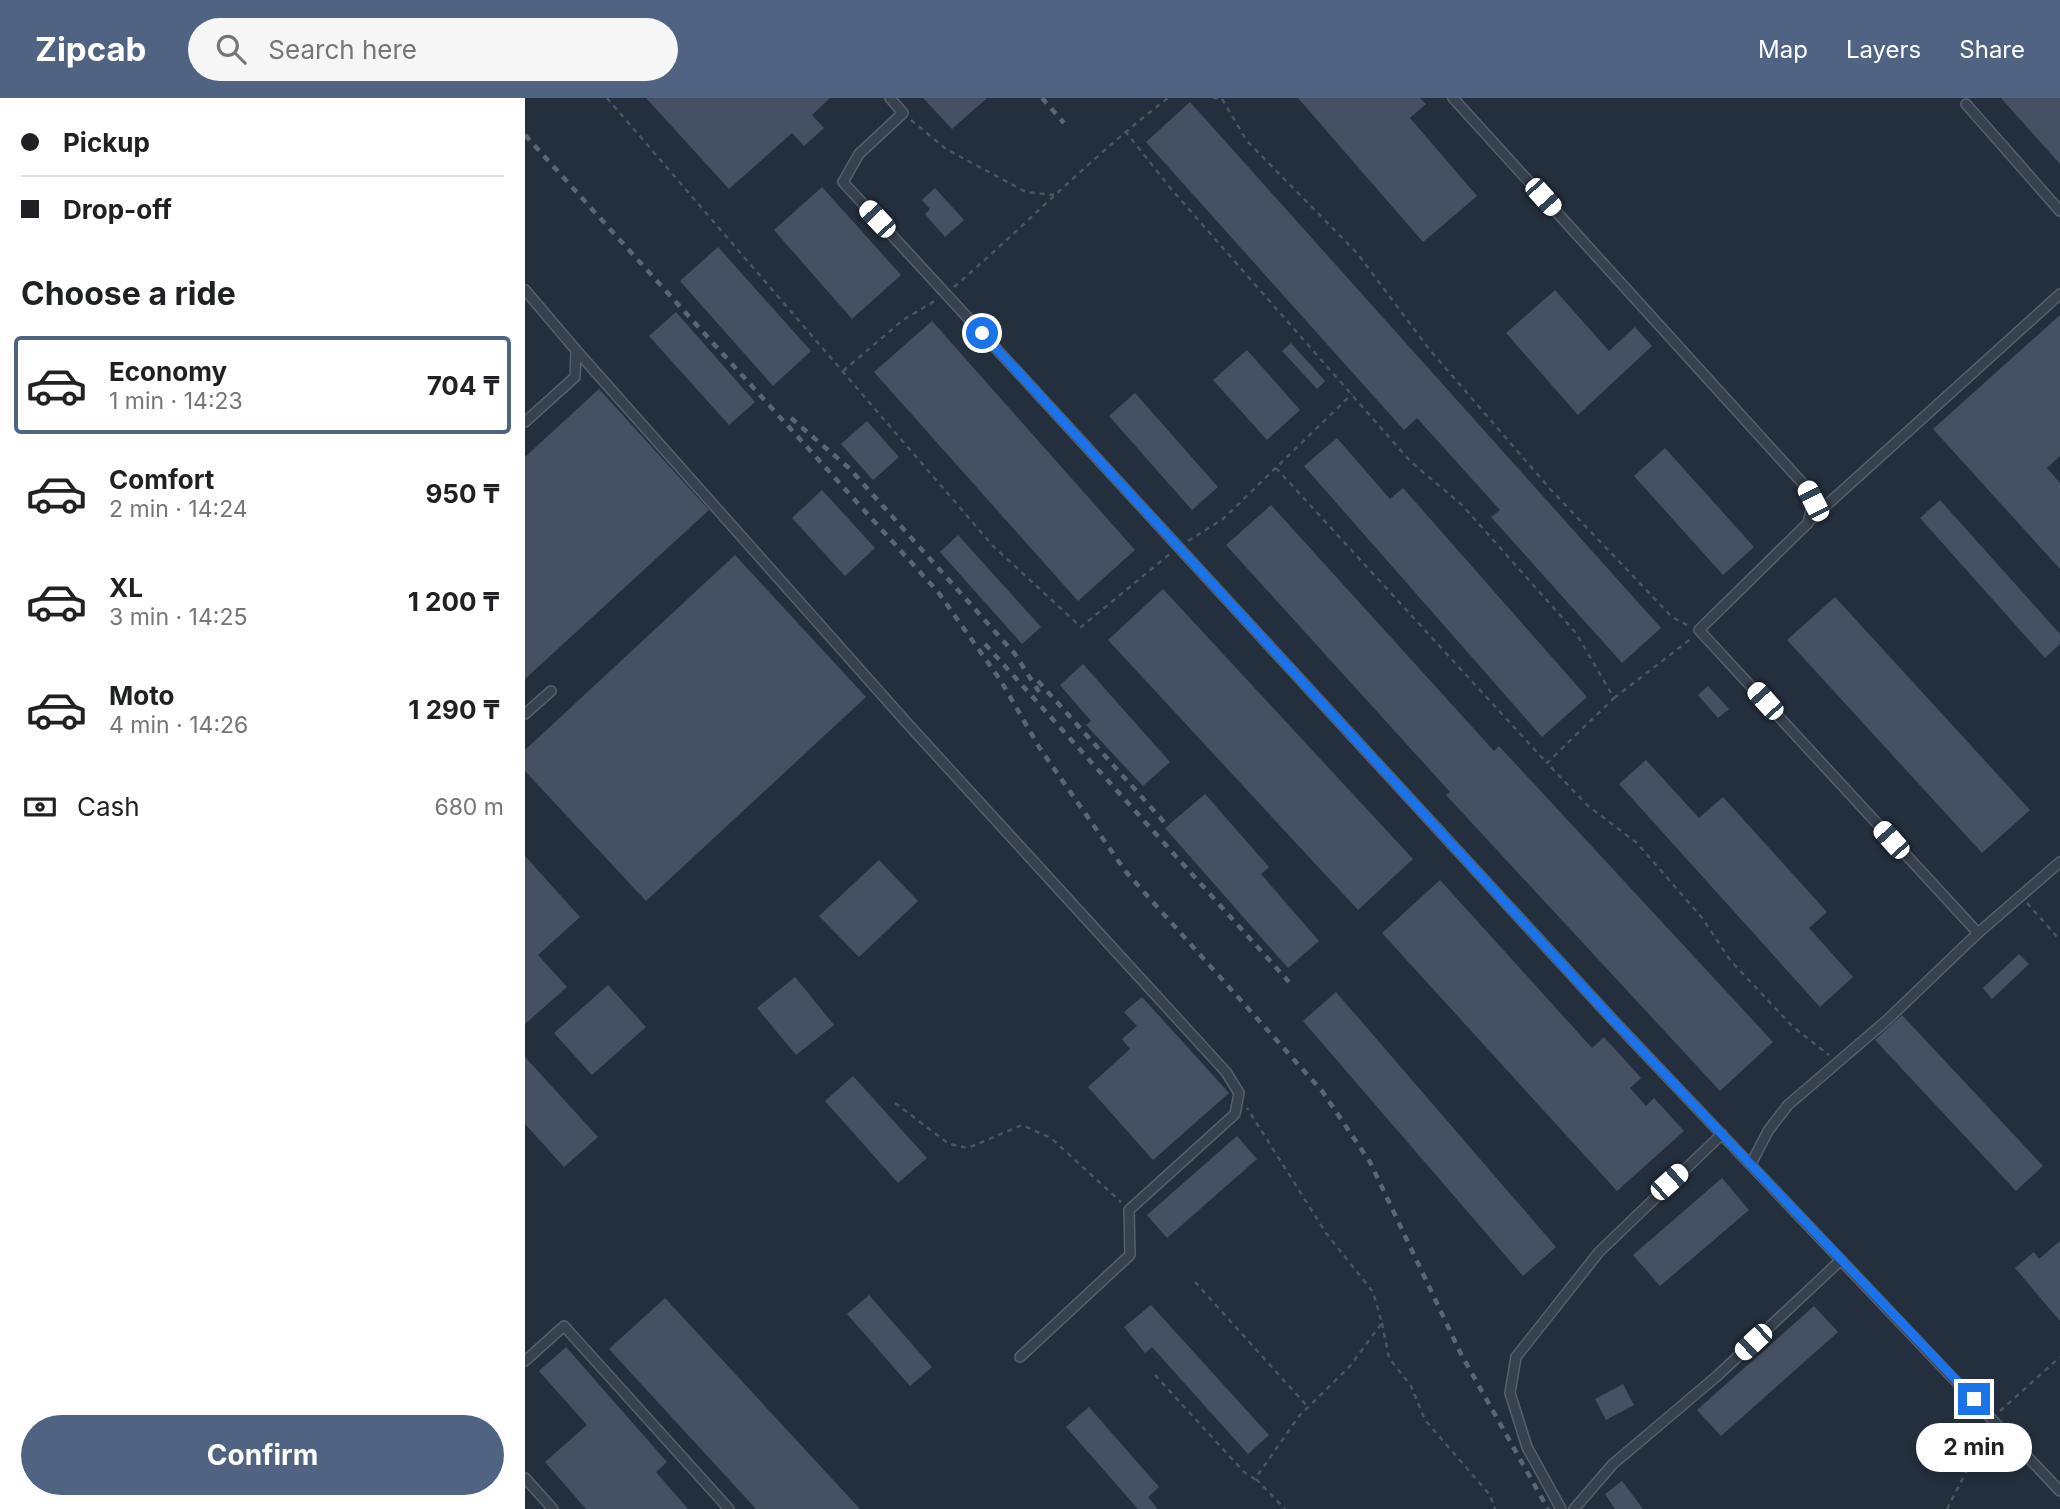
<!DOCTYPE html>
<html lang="en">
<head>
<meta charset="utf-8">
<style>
  body { margin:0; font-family:Inter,sans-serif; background:#f6f6f6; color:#202124; height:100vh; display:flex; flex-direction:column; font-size:26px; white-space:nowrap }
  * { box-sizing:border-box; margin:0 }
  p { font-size:23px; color:#757577 }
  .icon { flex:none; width:38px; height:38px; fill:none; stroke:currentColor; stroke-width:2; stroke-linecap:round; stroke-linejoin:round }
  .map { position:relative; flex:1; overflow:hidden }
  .details { display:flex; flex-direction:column; background:#fff; width:525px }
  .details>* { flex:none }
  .guide { display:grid; align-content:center; height:154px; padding:0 21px; background:#fff }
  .end { position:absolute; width:32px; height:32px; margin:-16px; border:9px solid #1a73e8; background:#fff; box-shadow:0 0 0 4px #fff }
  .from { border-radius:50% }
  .bubble { position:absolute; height:49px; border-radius:24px; background:#fff; box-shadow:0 4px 10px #0003; font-size:23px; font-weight:700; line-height:49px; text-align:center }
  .car { position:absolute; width:21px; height:42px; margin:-21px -10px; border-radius:9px; box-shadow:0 0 5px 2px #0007; background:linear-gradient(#fff 24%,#345 0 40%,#fff 0 76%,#345 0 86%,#fff 0) }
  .guide b { display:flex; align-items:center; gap:24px; height:66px; font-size:26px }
  .guide b+b { border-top:2px solid #e0e0e0 }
  .guide i { width:18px; height:18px; background:#202124 }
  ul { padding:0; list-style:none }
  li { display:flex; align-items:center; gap:21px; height:98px; margin:0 14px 10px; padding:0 7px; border:4px solid transparent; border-radius:7px }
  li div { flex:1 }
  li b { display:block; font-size:26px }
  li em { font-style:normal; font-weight:700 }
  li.active { border-color:#506383 }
  li>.icon { width:63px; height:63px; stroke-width:1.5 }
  h2 { padding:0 21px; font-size:32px; line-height:84px }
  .pay { display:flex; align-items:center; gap:18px; height:77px; padding:0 21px; font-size:26px }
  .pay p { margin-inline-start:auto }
  .primary-button { display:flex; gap:14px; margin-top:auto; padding:14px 21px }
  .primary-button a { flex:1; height:80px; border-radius:42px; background:#506383; color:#fff; font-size:28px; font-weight:700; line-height:80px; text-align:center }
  header { display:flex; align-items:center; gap:42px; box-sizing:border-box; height:98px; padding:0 35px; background:#506383; color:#fff }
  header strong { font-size:33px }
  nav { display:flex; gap:38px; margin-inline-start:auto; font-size:24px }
  .search { width:490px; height:63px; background:#f6f6f6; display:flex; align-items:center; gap:18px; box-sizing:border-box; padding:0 24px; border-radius:38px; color:#757577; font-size:26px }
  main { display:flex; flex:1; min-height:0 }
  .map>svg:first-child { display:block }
  .building { fill:#455162 }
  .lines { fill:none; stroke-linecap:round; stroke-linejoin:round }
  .service-casing { stroke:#565f6c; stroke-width:12 }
  .path { stroke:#44595c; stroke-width:2.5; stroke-dasharray:5 5; stroke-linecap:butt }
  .service { stroke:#38414e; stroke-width:9 }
  .rail { stroke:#5a6575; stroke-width:4.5; stroke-dasharray:7 7; stroke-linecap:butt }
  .route { stroke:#1a73e8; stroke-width:9 }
</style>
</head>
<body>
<header>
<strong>Zipcab</strong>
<div class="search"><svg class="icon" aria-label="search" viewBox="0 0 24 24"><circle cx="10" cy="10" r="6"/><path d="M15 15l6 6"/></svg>Search here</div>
<nav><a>Map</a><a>Layers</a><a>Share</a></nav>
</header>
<main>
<section class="details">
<div class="guide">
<b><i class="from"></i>Pickup</b>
<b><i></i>Drop-off</b>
</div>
<h2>Choose a ride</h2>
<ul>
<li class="active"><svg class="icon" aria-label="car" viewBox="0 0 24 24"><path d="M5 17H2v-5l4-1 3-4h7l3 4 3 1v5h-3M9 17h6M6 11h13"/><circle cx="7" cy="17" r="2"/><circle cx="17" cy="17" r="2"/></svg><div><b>Economy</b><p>1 min · 14:23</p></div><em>704 ₸</em></li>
<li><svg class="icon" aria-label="car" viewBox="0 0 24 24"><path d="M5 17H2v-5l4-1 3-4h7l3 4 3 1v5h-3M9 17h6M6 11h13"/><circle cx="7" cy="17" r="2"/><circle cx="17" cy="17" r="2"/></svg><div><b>Comfort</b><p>2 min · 14:24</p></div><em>950 ₸</em></li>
<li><svg class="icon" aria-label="car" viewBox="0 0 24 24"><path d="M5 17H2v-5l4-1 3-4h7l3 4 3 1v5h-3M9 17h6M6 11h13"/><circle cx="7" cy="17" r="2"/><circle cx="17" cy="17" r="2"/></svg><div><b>XL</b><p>3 min · 14:25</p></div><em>1 200 ₸</em></li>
<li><svg class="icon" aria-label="car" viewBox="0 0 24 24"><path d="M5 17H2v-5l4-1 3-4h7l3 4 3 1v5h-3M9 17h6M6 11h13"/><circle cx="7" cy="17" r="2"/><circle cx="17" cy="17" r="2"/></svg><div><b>Moto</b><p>4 min · 14:26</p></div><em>1 290 ₸</em></li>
</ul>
<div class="pay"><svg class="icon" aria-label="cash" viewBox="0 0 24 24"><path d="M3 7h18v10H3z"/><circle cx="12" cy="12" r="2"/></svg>Cash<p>680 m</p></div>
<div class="primary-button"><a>Confirm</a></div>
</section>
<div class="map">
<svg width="1535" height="1411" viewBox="0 0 1535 1411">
  <rect width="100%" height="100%" fill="#242f3e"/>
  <g class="building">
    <path d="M121,0h184l-18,17 12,13 -20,18 -12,-13 -63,56z"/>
    <path d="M398,0h64l-35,31z"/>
    <path d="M773,0h122l6,6 -16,14 67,78 -54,46z"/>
    <path d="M1476,0h59v66z"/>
    <path d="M665,4l471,526 -39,35 -131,-146 9,-7 -83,-92 -13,12 -258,-288z"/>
    <path d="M297,89l79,88 -49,44 -78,-89z"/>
    <path d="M410,90l29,32 -19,17 -20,-23 5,-5 -8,-9z"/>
    <path d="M193,149l93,104 -38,35 -93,-105z"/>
    <path d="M1030,192l54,61 26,-24 17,19 -74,69 -72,-82z"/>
    <path d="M151,214l79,90 -26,23 -80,-89z"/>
    <path d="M1535,217v141l-13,12 13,15v86l-127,-140z"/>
    <path d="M407,223l203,229 -57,51 -204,-229z"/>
    <path d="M766,245l34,38 -8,8 -35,-38z"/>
    <path d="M722,252l53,60 -33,30 -54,-60z"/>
    <path d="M74,291l110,121 -184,169v-222z"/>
    <path d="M610,295l83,94 -26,23 -83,-94z"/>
    <path d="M342,323l32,36 -26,23 -32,-36z"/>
    <path d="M812,340l53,61 13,-11 184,209 -45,40 -238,-271z"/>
    <path d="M1140,350l89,99 -31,28 -89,-99z"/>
    <path d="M297,392l53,58 -30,28 -53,-58z"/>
    <path d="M1415,402l120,134v10l-15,14 -125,-140z"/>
    <path d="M746,407l223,246 5,-5 274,296 -53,49 -274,-296 4,-3 -224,-247z"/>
    <path d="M433,437l83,92 -19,17 -82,-92z"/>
    <path d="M210,457l131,142 -220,204 -121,-130v-21z"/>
    <path d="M638,491l250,270 -55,51 -250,-270z"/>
    <path d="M1310,499l195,213 -48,43 -195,-213z"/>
    <path d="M558,566l87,98 -27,24 -57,-61 5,-4 -31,-36z"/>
    <path d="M1183,588l21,23 -11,9 -20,-23z"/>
    <path d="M1121,662l53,58 24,-21 104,115 -18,16 44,49 -33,30 -201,-223z"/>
    <path d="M680,696l64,73 -8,7 58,67 -31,27 -123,-140z"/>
    <path d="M0,758l55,61 -42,38 29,32 -42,37z"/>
    <path d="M354,762l39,41 -59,56 -40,-41z"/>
    <path d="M915,782l152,168 12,-11 37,41 -11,10 16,18 8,-8 30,33 -67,60 -235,-258z"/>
    <path d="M1494,856l10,10 -37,35 -9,-11z"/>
    <path d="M270,879l39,48 -38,30 -39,-47z"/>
    <path d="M83,887l38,42 -54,48 -38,-42z"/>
    <path d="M811,894l220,255 -33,29 -220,-255z"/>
    <path d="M617,899l87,96 -76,67 -65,-73 42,-38 -8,-10 15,-13 -13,-14z"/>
    <path d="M1377,917l141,151 -27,25 -141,-151z"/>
    <path d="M0,959l73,80 -34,30 -39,-43z"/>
    <path d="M328,978l74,82 -29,25 -73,-82z"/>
    <path d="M712,1038l20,23 -90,79 -20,-23z"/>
    <path d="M1197,1080l27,32 -89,76 -27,-31z"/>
    <path d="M1535,1143v80l-45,-53 19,-16 5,7z"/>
    <path d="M344,1197l63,72 -22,19 -63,-72z"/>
    <path d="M140,1200l195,211h-104l-147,-160z"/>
    <path d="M626,1207l118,130 -21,19 -96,-107 -7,6 -21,-26z"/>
    <path d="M1289,1208l24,26 -117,104 -24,-26z"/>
    <path d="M41,1249l101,115 -11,10 32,37h-102l-41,-47 42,-37 -48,-54z"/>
    <path d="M1098,1286l11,21 -28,15 -11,-21z"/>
    <path d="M564,1309l70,80 -11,10 10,12h-20l-72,-82z"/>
    <path d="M1097,1383l21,28h-28l-10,-15z"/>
  </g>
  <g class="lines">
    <g class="service-casing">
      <g id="service">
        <path d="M365,0l13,15 -44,41 -16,28 772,840 445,469"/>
        <path d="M928,0l353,389 7,14 -5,22 -109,107 279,303"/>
        <path d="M1441,6l94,107"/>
        <path d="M0,192l51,60 -1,27 -50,45"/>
        <path d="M51,252l331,373 319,349 13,21 -4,21 -106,96 1,45 -110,102"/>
        <path d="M1284,423l251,-227"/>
        <path d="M0,616l26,-23"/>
        <path d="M1226,1066l17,-33 20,-26 98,-84 92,-88 82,-71"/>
        <path d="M0,1263l39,-35 165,183"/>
        <path d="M0,1380l28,31"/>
        <path d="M1036,1411l-34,-62 -17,-54 6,-36 83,-105 123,-118"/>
        <path d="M1049,1411l39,-45 104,-88 124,-116"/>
      </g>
    </g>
    <g class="path">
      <path d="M82,0l386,448 88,81 90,-74"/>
      <path d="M688,0h10"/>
      <path d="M697,1l25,42 110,112 72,96 122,141 121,127 17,9"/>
      <path d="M386,22l35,29 80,43 28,3"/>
      <path d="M600,33l47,59 238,271 52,44 114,128 38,65 -67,65 40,42 50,38 66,76 27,41 62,66 37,29"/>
      <path d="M429,189c73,-63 138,-131 214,-189"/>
      <path d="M318,273l60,-51 35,-21"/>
      <path d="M751,370l270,294"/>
      <path d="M663,443l35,-22 129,-125"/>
      <path d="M1089,600l78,-60"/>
      <path d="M1502,805l33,37"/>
      <path d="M370,1005l54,41 19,4 54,-23 29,13 70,64"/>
      <path d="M670,1184l113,125"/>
      <path d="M857,1225l7,35 22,28 14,34 65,75 5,14"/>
      <path d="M630,1277l89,97 11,7 44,-63 51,-50 32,-43 -9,-31 -47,-59 -79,-125"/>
      <path d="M1475,1313l60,-54"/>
      <path d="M731,1381l29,30"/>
      <path d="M1422,1411l40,-78"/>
    </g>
    <use href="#service" class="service"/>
    <g class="rail">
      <path d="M517,0l22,25"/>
      <path d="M0,37l413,457 63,89 38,66 87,125 196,219 48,71 91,192 87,155"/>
      <path d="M266,320l58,50 166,186 26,41"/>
      <path d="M460,546l304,338"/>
      <path d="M513,583l127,142"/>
    </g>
  </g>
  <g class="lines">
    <path class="route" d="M457,235l633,689 359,377"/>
  </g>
</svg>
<i class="end from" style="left:457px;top:235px"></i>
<i class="end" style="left:1449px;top:1301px"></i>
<div class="bubble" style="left:1391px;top:1325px;width:116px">2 min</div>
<i class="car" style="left:1018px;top:99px;rotate:138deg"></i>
<i class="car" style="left:352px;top:121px;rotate:317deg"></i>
<i class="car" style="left:1288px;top:403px;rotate:333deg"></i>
<i class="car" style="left:1240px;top:603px;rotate:318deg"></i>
<i class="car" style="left:1366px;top:742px;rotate:318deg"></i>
<i class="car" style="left:1144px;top:1084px;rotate:48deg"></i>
<i class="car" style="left:1228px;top:1244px;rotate:227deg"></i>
</div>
</main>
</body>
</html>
